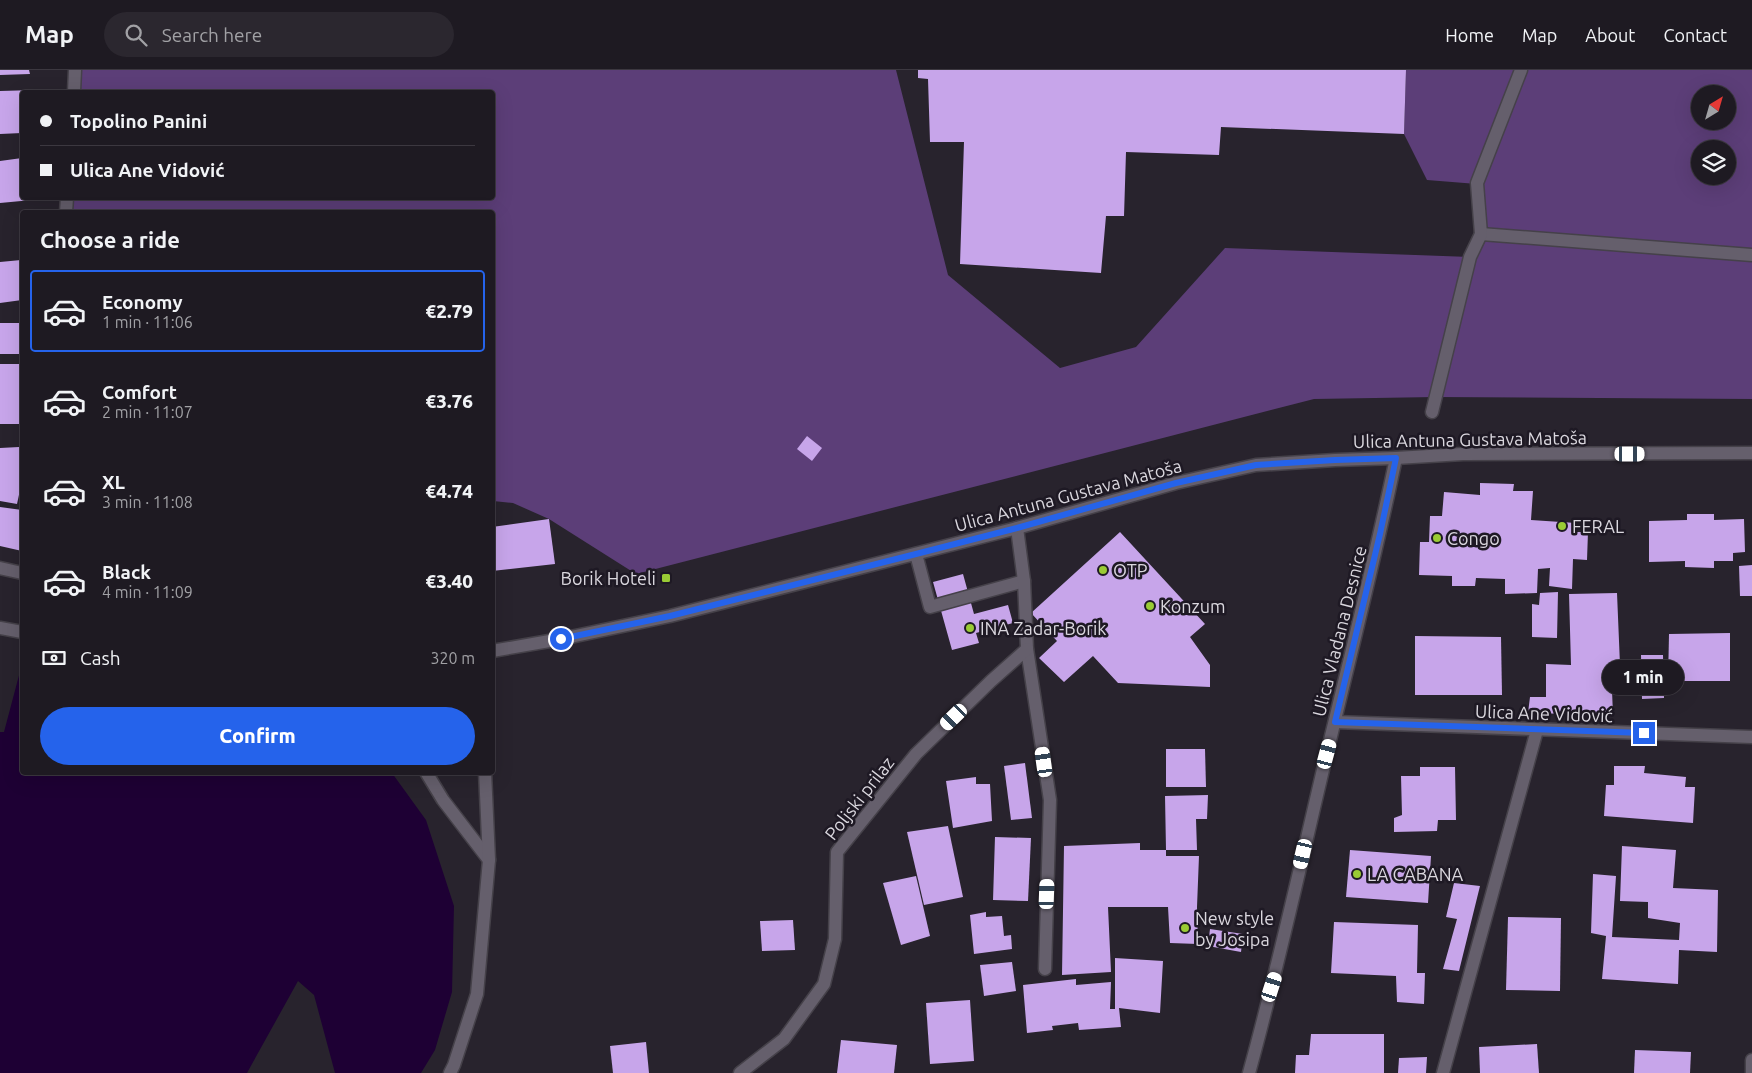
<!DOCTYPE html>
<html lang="en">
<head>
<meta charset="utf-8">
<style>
  body { margin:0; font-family:Ubuntu,sans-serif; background:#2b272f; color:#f1f3f6; height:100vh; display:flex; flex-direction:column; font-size:19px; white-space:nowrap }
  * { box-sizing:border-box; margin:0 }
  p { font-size:16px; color:#a1a1a5 }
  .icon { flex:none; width:28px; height:28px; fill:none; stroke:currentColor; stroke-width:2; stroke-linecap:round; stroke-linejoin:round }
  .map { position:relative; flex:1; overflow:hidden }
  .side { position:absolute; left:20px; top:140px; width:475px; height:565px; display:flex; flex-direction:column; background:#1e1a22; border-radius:5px; box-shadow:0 5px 20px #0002,0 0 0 1px #3c3840 }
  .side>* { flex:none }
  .guide { position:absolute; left:20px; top:20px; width:475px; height:110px; border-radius:5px; box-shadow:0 5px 20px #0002,0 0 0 1px #3c3840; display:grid; align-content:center; height:110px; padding:0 20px; background:#1e1a22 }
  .needle { width:32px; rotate:37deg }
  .tools { position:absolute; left:1691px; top:15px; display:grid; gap:10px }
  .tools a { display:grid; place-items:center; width:45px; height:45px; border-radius:50%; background:#1e1a22; box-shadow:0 5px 20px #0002,0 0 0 1px #3c3840; font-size:25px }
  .end { position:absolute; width:22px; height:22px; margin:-11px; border:6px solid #2563eb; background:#fff; box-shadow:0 0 0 2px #fff }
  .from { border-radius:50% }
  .bubble { position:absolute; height:35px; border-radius:18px; background:#1e1a22; box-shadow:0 5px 20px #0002,0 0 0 1px #3c3840; font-size:16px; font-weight:800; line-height:35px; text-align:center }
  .car { position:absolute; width:15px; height:30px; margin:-15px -8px; border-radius:6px; box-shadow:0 0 4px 1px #0007; background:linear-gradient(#fff 24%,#345 0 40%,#fff 0 76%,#345 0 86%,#fff 0) }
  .guide b { display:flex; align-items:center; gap:18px; height:48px; font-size:19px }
  .guide b+b { border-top:1px solid #3c3840 }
  .guide i { width:12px; height:12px; background:#f1f3f6 }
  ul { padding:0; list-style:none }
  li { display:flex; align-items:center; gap:15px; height:82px; margin:0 10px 8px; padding:0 10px; border:2px solid transparent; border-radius:5px }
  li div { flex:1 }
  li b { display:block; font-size:19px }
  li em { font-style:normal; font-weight:800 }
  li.active { border-color:#2563eb }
  li>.icon { width:45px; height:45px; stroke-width:1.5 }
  h2 { padding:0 20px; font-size:22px; line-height:60px }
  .pay { display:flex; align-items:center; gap:12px; height:55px; padding:0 20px; font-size:19px }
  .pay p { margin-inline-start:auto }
  .primary-button { display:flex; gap:10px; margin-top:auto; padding:10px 20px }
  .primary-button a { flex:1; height:58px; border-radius:30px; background:#2563eb; color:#fff; font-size:20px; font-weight:800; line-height:58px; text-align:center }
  header { display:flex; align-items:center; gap:30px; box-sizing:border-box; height:70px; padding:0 25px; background:#1e1a22; border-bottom:1px solid #3c3840 }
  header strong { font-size:24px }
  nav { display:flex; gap:28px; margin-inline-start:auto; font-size:18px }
  .search { width:350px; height:45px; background:#2b272f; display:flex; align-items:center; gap:12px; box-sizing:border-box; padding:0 18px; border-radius:28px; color:#a1a1a5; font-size:19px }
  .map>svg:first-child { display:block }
  .green { fill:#5c3e78; fill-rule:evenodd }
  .water { fill:#1e0034 }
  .building { fill:#c7a5ea }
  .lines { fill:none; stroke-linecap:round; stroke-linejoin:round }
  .service-casing { stroke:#454149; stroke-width:15 }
  .minor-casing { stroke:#454149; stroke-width:15 }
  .tertiary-casing { stroke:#454149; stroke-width:15 }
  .service { stroke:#655f6c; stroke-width:12 }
  .minor { stroke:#655f6c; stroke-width:12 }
  .tertiary { stroke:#655f6c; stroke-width:12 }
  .route { stroke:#2563eb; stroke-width:6 }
  .poi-dot { fill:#9acb35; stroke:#1e1924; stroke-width:2 }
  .labels { text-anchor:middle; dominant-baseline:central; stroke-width:5; stroke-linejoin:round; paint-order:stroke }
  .street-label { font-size:18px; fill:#dad7de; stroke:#1e1924 }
  .poi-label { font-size:18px; fill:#dad7de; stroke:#1e1924; text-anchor:start }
</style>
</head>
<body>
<header>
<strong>Map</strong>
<div class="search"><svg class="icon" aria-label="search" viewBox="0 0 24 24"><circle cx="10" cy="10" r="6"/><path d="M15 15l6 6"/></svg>Search here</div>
<nav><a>Home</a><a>Map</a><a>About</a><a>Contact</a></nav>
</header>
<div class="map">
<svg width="1752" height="1003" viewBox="0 0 1752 1003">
  <rect width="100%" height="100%" fill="#28232d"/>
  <path class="green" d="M75,0h821l52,205 112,93 76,-21 89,-99 245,9 11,-23 -4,-50 -50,-4 -23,-46 2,-64h346v329l-317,-2 -121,2 -678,175 -87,-55 -36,-16 -20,-2 -1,-289h-426l1,-14h425v-106h-418zM1700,24h28v27h-28zM1700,79h28v27h-28z"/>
  <path class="water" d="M22,594v108l370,1 34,47 28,86 -2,86 -17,58 -14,23h-86l-21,-78 -16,-14 -51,92h-247v-341h4z"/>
  <g class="building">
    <path d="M0,0h29l1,4 -30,1z"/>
    <path d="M918,0h488l-2,64 -183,-7 -2,28 -93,-3 -2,64h-18l-5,57 -141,-9 4,-122h-34l-2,-63 -10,-1z"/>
    <path d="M35,20v2h-13v41l-22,1v-43z"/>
    <path d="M22,88v40h10v2l-32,3v-42z"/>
    <path d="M21,190l1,40 -22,3v-41z"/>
    <rect x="0" y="253" width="22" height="31"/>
    <rect x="0" y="294" width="22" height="60"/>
    <path d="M807,366l15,12 -10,13 -15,-12z"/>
    <path d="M19,377l3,9v34h-2l-3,14 -17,-3v-53z"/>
    <path d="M1480,413l34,1 -1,7h20l-2,29 45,3 -1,9h13l-1,28 -14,-1 -1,30 -23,-3 1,-18 -12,1 -1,24 -32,1v-15l-29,-1 -1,8h-23v-10l-33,-1 1,-33h9l1,-26h12l2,-24 36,3z"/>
    <path d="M0,437l22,3v41l-22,-5z"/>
    <path d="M1687,444h27v6l30,-1 1,33 -12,1v8h-19v7l-29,-1v-6l-36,1v-41l38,-1z"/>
    <path d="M549,449l6,45 -63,7v-44z"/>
    <path d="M1120,462l85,92 -15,13 20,28v22l-92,-4 -25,-27 -29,26 -25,-24 18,-17 -26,-28z"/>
    <path d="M1752,495v31h-12l-1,-30z"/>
    <path d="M963,504l11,40 34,-9 5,18 -37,10 3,10 -27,7 -19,-68z"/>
    <path d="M1558,522l-1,46 -25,-1v-33l7,1 1,-12z"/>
    <path d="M1617,523l3,72 -9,1 2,49 -85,-2 2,-16h16v-33l25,1 -2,-71z"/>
    <path d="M1730,563v48h-62l1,-47z"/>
    <path d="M1415,566l86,1 1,58h-87z"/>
    <path d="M1641,585h22l1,43 -22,1z"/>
    <path d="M1166,679h39l1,38h-40z"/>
    <path d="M1025,693l7,55 -21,2 -7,-54z"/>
    <path d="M1614,696h31l-1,7 42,4 -1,10h10l-2,36 -89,-7 2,-31h8z"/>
    <path d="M1420,697h35l1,53h-18l-1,11 -43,1v-14l8,-3 -1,-39h19z"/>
    <path d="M976,707v7h14l2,37 -39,7 -7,-47z"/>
    <path d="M1208,725l-1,24h-11l1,31h-31v6h33l-2,51 1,37 -28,-1 -2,-36h-60l3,65 -49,3 2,-129 76,-3v7h26l-1,-54z"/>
    <path d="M948,756l15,71 -39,8 -17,-73z"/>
    <path d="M995,767l36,1 -3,63 -35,-1z"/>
    <path d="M1622,776l54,4 -3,38 45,2 -1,62 -38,-2 -1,34 -76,-5 4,-43 -15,-3 2,-59 23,2 -4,61 67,3 1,-17 -32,-5v-16l-28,-1z"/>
    <path d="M1350,780l81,6 -3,47 -82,-6z"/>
    <path d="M916,806l14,60 -29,9 -18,-62z"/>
    <path d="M1454,813l26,3 -21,85 -16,-2 14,-50 -11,-2z"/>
    <path d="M986,842v5l16,-1 2,20 7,-1 1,14 -38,5 -4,-39z"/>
    <path d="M1508,847l53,1 -1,73 -54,-1z"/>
    <path d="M793,850l2,30 -33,1 -2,-30z"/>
    <path d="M1334,852l84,3 -1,48h8l-1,31 -27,-2 -1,-26 -65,-3z"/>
    <path d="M1210,859l33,5 -2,18 -33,-6z"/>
    <path d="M1115,888l48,3 -3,52 -41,-5 2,19 -42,3 -1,-7 -26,3 1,4 -26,3 -4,-48 53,-6v6l35,-3 -1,27h5z"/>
    <path d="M1012,892l4,29 -32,5 -4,-31z"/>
    <path d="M970,930l4,61 -44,3 -4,-61z"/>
    <path d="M1311,964h73v39h-89l1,-18h13z"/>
    <path d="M841,970l56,5 -3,28h-57z"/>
    <path d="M646,972l3,31h-36l-3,-27z"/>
    <path d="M1537,974l2,29h-59l-1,-26z"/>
    <path d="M1635,980l56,2 -1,21h-56z"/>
    <path d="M1427,987l-1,16h-28l1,-15z"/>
  </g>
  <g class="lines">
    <g class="service-casing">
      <g id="service">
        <path d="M1481,164l271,21"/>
        <path d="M916,484l14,53 94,-26"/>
        <path d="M0,558l22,4"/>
        <path d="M426,702l17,28 46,60"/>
      </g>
    </g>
    <g class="minor-casing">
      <g id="minor">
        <path d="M74,22l1,-22"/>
        <path d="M66,142l1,-14"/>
        <path d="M1432,342l38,-155 11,-23 -4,-51 44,-113"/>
        <path d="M1017,458l7,53 3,68 23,151 -5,169"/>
        <path d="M0,498l22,5"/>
        <path d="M492,581l69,-12 109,-23 347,-88 159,-45 80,-18 79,-5 61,-2"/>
        <path d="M1335,652l417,15"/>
        <path d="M450,1003l4,-8 23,-71 12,-134 -4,-88"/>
        <path d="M740,1003l44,-34 40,-55 11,-45 2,-87 79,-98 75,-73 36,-32"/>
        <path d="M1443,1003l94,-343"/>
        <path d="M1752,1003v-13"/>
      </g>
    </g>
    <g class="tertiary-casing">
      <path id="tertiary" d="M1249,1003c29,-105 52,-211 77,-316 24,-100 49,-198 70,-299l67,-4 289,-1"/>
    </g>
    <use href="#service" class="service"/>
    <use href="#minor" class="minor"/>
    <use href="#tertiary" class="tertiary"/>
  </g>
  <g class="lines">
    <path class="route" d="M561,569l109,-23 246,-62 101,-26 159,-45 80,-18 79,-5 61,-2 -16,76 -45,188 309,11"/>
  </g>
  <g class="poi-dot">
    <circle cx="1562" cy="456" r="5"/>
    <circle cx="1437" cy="468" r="5"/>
    <circle cx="1103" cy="500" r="5"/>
    <rect x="661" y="503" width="10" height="10" rx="2.5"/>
    <circle cx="1150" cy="536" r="5"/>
    <circle cx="970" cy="558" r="5"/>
    <circle cx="1357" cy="804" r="5"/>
    <circle cx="1185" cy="858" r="5"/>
  </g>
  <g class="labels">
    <g class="street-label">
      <text transform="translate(1470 369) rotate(-1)">Ulica Antuna Gustava Matoša</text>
      <text transform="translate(1068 425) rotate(-15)">Ulica Antuna Gustava Matoša</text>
      <text transform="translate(1339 561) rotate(-76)">Ulica Vladana Desnice</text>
      <text transform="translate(1544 643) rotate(2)">Ulica Ane Vidović</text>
      <text transform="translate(859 728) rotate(-52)">Poljski prilaz</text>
    </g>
    <g class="poi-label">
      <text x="1572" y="456">FERAL</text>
      <text x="1447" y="468">Congo</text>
      <text x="1113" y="500">OTP</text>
      <text x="656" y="508" text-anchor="end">Borik Hoteli</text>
      <text x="1160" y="536">Konzum</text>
      <text x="980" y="558">INA Zadar-Borik</text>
      <text x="1367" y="804">LA CABANA</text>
      <text x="1195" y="848">New style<tspan x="1195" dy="21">by Josipa</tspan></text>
    </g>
  </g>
</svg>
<div class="tools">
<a><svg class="needle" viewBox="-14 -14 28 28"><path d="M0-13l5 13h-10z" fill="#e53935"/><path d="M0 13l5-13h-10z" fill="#a1a1a5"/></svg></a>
<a><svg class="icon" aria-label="layers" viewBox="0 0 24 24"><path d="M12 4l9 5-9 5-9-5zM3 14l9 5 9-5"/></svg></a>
</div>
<i class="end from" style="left:561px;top:569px"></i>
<i class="end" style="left:1644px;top:663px"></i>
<div class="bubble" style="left:1602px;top:590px;width:82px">1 min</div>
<i class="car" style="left:1630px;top:384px;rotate:90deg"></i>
<i class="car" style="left:954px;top:647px;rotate:226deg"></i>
<i class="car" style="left:1327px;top:684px;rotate:15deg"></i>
<i class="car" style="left:1044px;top:692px;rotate:352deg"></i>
<i class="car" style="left:1303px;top:784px;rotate:193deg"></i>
<i class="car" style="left:1047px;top:824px;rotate:2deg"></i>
<i class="car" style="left:1272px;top:917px;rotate:18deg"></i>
<div class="guide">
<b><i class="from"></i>Topolino Panini</b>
<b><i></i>Ulica Ane Vidović</b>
</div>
<section class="side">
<h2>Choose a ride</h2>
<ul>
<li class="active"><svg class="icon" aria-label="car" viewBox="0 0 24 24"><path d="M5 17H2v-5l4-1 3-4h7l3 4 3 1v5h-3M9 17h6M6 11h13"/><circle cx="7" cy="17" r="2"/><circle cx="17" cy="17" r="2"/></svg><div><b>Economy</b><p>1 min · 11:06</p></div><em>€2.79</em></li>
<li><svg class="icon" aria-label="car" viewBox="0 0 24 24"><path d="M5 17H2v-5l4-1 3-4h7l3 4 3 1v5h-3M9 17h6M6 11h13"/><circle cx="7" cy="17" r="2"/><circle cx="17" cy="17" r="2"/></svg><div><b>Comfort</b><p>2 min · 11:07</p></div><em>€3.76</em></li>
<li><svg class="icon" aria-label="car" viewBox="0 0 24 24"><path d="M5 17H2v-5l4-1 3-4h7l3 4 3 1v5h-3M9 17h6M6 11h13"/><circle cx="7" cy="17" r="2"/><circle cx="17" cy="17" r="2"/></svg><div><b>XL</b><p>3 min · 11:08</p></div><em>€4.74</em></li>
<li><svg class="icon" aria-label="car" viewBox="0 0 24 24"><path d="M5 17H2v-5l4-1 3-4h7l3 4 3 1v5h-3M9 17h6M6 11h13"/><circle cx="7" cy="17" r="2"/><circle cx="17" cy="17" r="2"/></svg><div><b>Black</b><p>4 min · 11:09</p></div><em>€3.40</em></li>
</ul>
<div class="pay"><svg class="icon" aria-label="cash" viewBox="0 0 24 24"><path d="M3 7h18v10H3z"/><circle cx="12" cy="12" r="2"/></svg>Cash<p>320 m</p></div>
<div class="primary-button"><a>Confirm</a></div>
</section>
</div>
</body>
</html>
